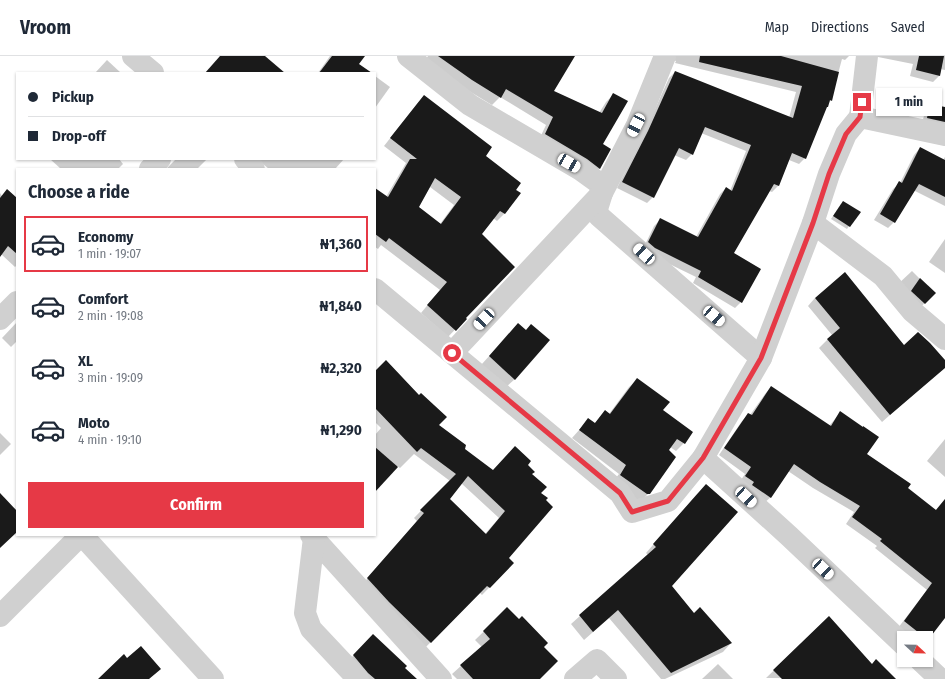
<!DOCTYPE html>
<html lang="en">
<head>
<meta charset="utf-8">
<style>
  body { margin:0; font-family:"Fira Sans Condensed",sans-serif; background:#f6f6f7; color:#1f2937; height:100vh; display:flex; flex-direction:column; font-size:15px; white-space:nowrap }
  * { box-sizing:border-box; margin:0 }
  p { font-size:13px; color:#747a83 }
  .icon { flex:none; width:22px; height:22px; fill:none; stroke:currentColor; stroke-width:2; stroke-linecap:round; stroke-linejoin:round }
  .map { position:relative; flex:1; overflow:hidden }
  .details { position:absolute; left:16px; top:112px; width:360px; height:368px; display:flex; flex-direction:column; background:#fff; border-radius:0px; box-shadow:0 1px 3px #0004 }
  .details>* { flex:none }
  .guide { position:absolute; left:16px; top:16px; width:360px; height:88px; border-radius:0px; box-shadow:0 1px 3px #0004; display:grid; align-content:center; height:88px; padding:0 12px; background:#fff }
  .needle { width:26px; rotate:112deg }
  .tools { position:absolute; left:897px; top:575px; display:grid; gap:8px }
  .tools a { display:grid; place-items:center; width:36px; height:36px; border-radius:0px; background:#fff; box-shadow:0 1px 3px #0004; font-size:20px }
  .end { position:absolute; width:18px; height:18px; margin:-9px; border:5px solid #e63946; background:#fff; box-shadow:0 0 0 2px #fff }
  .from { border-radius:50% }
  .bubble { position:absolute; height:28px; border-radius:0px; background:#fff; box-shadow:0 1px 3px #0004; font-size:13px; font-weight:700; line-height:28px; text-align:center }
  .car { position:absolute; width:12px; height:24px; margin:-12px -6px; border-radius:5px; box-shadow:0 0 3px 1px #0007; background:linear-gradient(#fff 24%,#345 0 40%,#fff 0 76%,#345 0 86%,#fff 0) }
  .guide b { display:flex; align-items:center; gap:14px; height:38px; font-size:15px }
  .guide b+b { border-top:1px solid #e0e1e3 }
  .guide i { width:10px; height:10px; background:#1f2937 }
  ul { padding:0; list-style:none }
  li { display:flex; align-items:center; gap:12px; height:56px; margin:0 8px 6px; padding:0 4px; border:2px solid transparent; border-radius:0px }
  li div { flex:1 }
  li b { display:block; font-size:15px }
  li em { font-style:normal; font-weight:700 }
  li.selected { border-color:#e63946 }
  li>.icon { width:36px; height:36px; stroke-width:1.5 }
  h2 { padding:0 12px; font-size:18px; line-height:48px }
  .action { display:flex; gap:8px; margin-top:auto; padding:8px 12px }
  .action a { flex:1; height:46px; border-radius:0px; background:#e63946; color:#fff; font-size:16px; font-weight:700; line-height:46px; text-align:center }
  header { display:flex; align-items:center; gap:24px; box-sizing:border-box; height:56px; padding:0 20px; background:#fff; border-bottom:1px solid #e0e1e3 }
  header strong { font-size:19px }
  nav { display:flex; gap:22px; margin-inline-start:auto; font-size:14px }
  .map>svg:first-child { display:block }
  .shadow { fill:#0003; fill-rule:evenodd }
  .building { fill:#1a1a1a; fill-rule:evenodd }
  .lines { fill:none; stroke-linecap:round; stroke-linejoin:round }
  .minor { stroke:#d0d0d0; stroke-width:22 }
  .route { stroke:#e63946; stroke-width:5 }
</style>
</head>
<body>
<header>
<strong>Vroom</strong>
<nav><a>Map</a><a>Directions</a><a>Saved</a></nav>
</header>
<div class="map">
<svg width="945" height="623" viewBox="0 0 945 623">
  <rect width="100%" height="100%" fill="#fff"/>
  <g class="shadow">
    <path d="M330,0h24l4,8 13,9h-53z"/>
    <path d="M428,0h146l-21,35 46,22 7,-11 8,-8 -13,51 -1,23 -8,8 -54,-34 8,-17 -46,-28 -8,8 -28,-17 -39,-28z"/>
    <path d="M675,0h174l-4,4 -3,-1 -11,41 -6,9 -20,49 -6,6 -10,-4 -11,26 -6,6 -3,-1 -36,62 27,16 -19,33 -6,6 -42,-25 3,-6 -47,-23 -6,-5 11,-23 6,-6 36,17 24,-43 6,-6 4,3 16,-40 -45,-18 -9,21 -6,6 -12,-5 -21,42 -6,6 -30,-15 25,-50 27,-60 6,-6 114,46 7,-26 -121,-29 1,-2 -3,-1z"/>
    <path d="M873,0h72v14l-5,-1 -1,7 -6,6 -23,-6 3,-12z"/>
    <path d="M107,4l14,13h-26z"/>
    <path d="M375,20l15,11 -15,21z"/>
    <path d="M424,40l96,97 -16,21 -7,7 -4,-3 -12,16 -17,84 1,1 -17,18 -27,-24 19,-23 -59,-45 -3,4 -3,-2v-51l11,1 20,-34 -22,-17 33,-42zM430,131l24,18 -14,19 -22,-16z"/>
    <path d="M931,49l14,3v21l-23,-5 3,-13z"/>
    <path d="M920,92l23,12 2,-3v49l-32,-16 -19,32 -6,6 -14,-8 19,-31 7,-6 14,-28z"/>
    <path d="M50,103h69l4,5 -5,5h-57z"/>
    <path d="M176,103h31l-9,9 1,1h-33z"/>
    <path d="M257,103h87l-9,10h-66z"/>
    <path d="M0,137l2,3 15,4v65l-2,2 -14,-13 -1,1z"/>
    <path d="M841,148l18,8 -12,17 -16,-10z"/>
    <path d="M945,183v34l-16,-11z"/>
    <path d="M912,215l22,22 -15,16 -22,-24z"/>
    <path d="M815,242l89,48 41,16v5l-63,55 -63,-74 13,-13 -24,-29z"/>
    <path d="M17,266v19l-6,6 -9,-9z"/>
    <path d="M526,275l-11,48 -9,8 -25,-22 29,-32z"/>
    <path d="M375,316l89,77 29,22 33,-6 14,28 -32,65 5,5 -31,32 -3,-3 -55,57 -63,-63 56,-65 -3,-3 36,-37 -36,-27 -14,14 -3,-2 -22,25v-56l6,-7 -6,-6zM461,427l38,35 -14,16 -36,-34z"/>
    <path d="M637,324l25,30 22,33 -8,8 -6,-4 -21,46 -8,8 -3,1 -26,-19 7,-9 -47,-36 16,-18 6,4 11,-12 4,2 20,-27z"/>
    <path d="M771,331l58,39 11,-13 26,41 41,34 28,23 10,-12v115l-19,25v-1h-15l-13,-10 29,-38 -52,-42 2,-2 -31,-22 8,-12 -41,-24 -25,-17 -17,26 -7,6 -25,-20 6,-9 -26,-19 23,-34 7,-7 1,1 15,-21z"/>
    <path d="M0,377l11,11 -11,11z"/>
    <path d="M945,383v38l-18,-16z"/>
    <path d="M698,437l-27,93 23,28 37,29 -8,9 -58,27h-4l-52,-61 -25,22 -13,-16 77,-69 -2,-2z"/>
    <path d="M507,553l36,38 -4,32h-82l-5,-5 30,-27 -7,-7z"/>
    <path d="M829,561l43,48 23,14 -129,-1z"/>
    <path d="M373,580l31,32 12,11h-55l-15,-16z"/>
    <path d="M718,608l15,15h-31z"/>
  </g>
  <g class="building">
    <path d="M220,0h45l20,17h-80z"/>
    <path d="M332,0h33l-6,8 13,9h-53z"/>
    <path d="M438,0h137l-21,35 48,22 11,-20 15,8 -25,43 8,5 -11,20 -13,-10 -42,-25 8,-17 -47,-28 -5,9 -29,-18z"/>
    <path d="M700,0h81l58,16 -7,29 -2,-1 -2,7h-1l-21,52 -14,-6 -13,33 -5,-2 -40,69 27,16 -19,34 -44,-26 3,-6 -46,-23 -7,-6 12,-24 38,19 28,-50 6,4 19,-46 -46,-18 -12,28 -14,-7 -25,50 -32,-16 26,-51 27,-60 118,47 9,-32 -103,-24z"/>
    <path d="M919,0h25l-4,20 -24,-6z"/>
    <path d="M424,39l68,52 -6,9 35,27 -5,7 5,3 -16,21 -5,-3 -18,23 33,33 -49,51 1,1 -11,12 -29,-26 20,-23 -58,-44 -3,4 -11,-8v-46l13,9 22,-38h7l-27,-21zM435,122l26,19 -20,27 -22,-17z"/>
    <path d="M930,48l15,3v15l-18,-4z"/>
    <path d="M920,91l25,13v37l-26,-13 -24,39 -15,-9 19,-33 3,2z"/>
    <path d="M7,133l10,9v56l-9,-8 -8,11v-59z"/>
    <path d="M843,145l18,11 -11,15 -17,-11z"/>
    <path d="M845,216l59,73 14,-13 12,11 15,17v8l-55,47 -63,-76 13,-11 -25,-30z"/>
    <path d="M920,222l16,15 -11,11 -14,-13z"/>
    <path d="M518,267l8,7 5,-6 19,16 -35,40 -26,-24z"/>
    <path d="M386,304l33,35 2,-2 26,24 -8,8 27,20 -1,4 28,21 22,-24 16,15 -3,4 7,7 -3,2 15,13 -6,6 7,5 -2,2 7,7 -44,51 5,5 -24,25 -3,-2 -56,57 -42,-41 -22,-24 57,-65 -4,-3 36,-36 -35,-26 -4,4 -42,-44v-37zM468,420l37,35 -19,23 -36,-35z"/>
    <path d="M637,322l33,24 -7,8 30,22 -8,12 -8,-5 -8,11 7,7 -26,37h-3l-27,-19 6,-10 -47,-35 9,-12 7,5 10,-13 5,4z"/>
    <path d="M771,330l60,40 9,-15 23,16v-1l16,11 -12,17 44,30 -3,4 28,22 9,-11v119l-17,22 -24,-19 28,-38 -52,-42 2,-2 -30,-22 8,-11 -40,-24 -26,-18 -23,34 -19,-13 2,-3 -9,-6 6,-9 -27,-19 24,-35 4,2z"/>
    <path d="M375,391l23,20 -23,25z"/>
    <path d="M706,428l32,28 -66,74 22,27 6,-6 32,36 -61,30 -53,-63 -25,22 -14,-17 77,-68 -3,-3z"/>
    <path d="M0,437l17,18v21l-17,16z"/>
    <path d="M507,551l12,12 3,-3 26,27 -4,4 14,14 -18,18h-67l-13,-14 30,-26 -7,-8z"/>
    <path d="M829,560l43,48 4,-5 20,20h-114l-9,-9z"/>
    <path d="M373,578l34,32 -2,2 12,11h-42l-7,-6 -15,-18z"/>
    <path d="M141,590l20,23 -12,10h-51l26,-25 3,4z"/>
  </g>
  <g class="lines">
    <g class="minor">
      <path d="M133,0l20,17"/>
      <path d="M408,0l62,49 111,65 18,13 3,10 -5,16 2,7 162,142"/>
      <path d="M860,61l7,-61"/>
      <path d="M245,103l9,10"/>
      <path d="M150,113l10,-10"/>
      <path d="M813,167l70,53 29,35 33,28"/>
      <path d="M375,233l245,204 12,19 36,-11 35,-43"/>
      <path d="M0,263l17,-17"/>
      <path d="M452,297l150,-160 35,-68 28,-69"/>
      <path d="M82,479l131,144"/>
      <path d="M311,479l130,144"/>
      <path d="M314,482l-9,75 6,16 47,50"/>
      <path d="M0,560l81,-81"/>
      <path d="M904,589l-115,-109 -86,-78 58,-100 52,-135 16,-49 17,-40 14,-17 85,18"/>
      <path d="M920,604l20,19"/>
      <path d="M575,623l22,-19 19,19"/>
    </g>
  </g>
  <g class="lines">
    <path class="route" d="M452,297l168,140 12,19 36,-11 35,-43 58,-100 52,-135 16,-49 17,-40 14,-17 2,-15"/>
  </g>
</svg>
<div class="tools">
<a><svg class="needle" viewBox="-14 -14 28 28"><path d="M0-13l5 13h-10z" fill="#e53935"/><path d="M0 13l5-13h-10z" fill="#747a83"/></svg></a>
</div>
<i class="end from" style="left:452px;top:297px"></i>
<i class="end" style="left:862px;top:46px"></i>
<div class="bubble" style="left:876px;top:32px;width:66px">1 min</div>
<i class="car" style="left:636px;top:69px;rotate:207deg"></i>
<i class="car" style="left:569px;top:107px;rotate:120deg"></i>
<i class="car" style="left:644px;top:198px;rotate:312deg"></i>
<i class="car" style="left:714px;top:260px;rotate:131deg"></i>
<i class="car" style="left:484px;top:263px;rotate:223deg"></i>
<i class="car" style="left:746px;top:441px;rotate:133deg"></i>
<i class="car" style="left:823px;top:513px;rotate:133deg"></i>
<div class="guide">
<b><i class="from"></i>Pickup</b>
<b><i></i>Drop-off</b>
</div>
<section class="details">
<h2>Choose a ride</h2>
<ul>
<li class="selected"><svg class="icon" aria-label="car" viewBox="0 0 24 24"><path d="M5 17H2v-5l4-1 3-4h7l3 4 3 1v5h-3M9 17h6M6 11h13"/><circle cx="7" cy="17" r="2"/><circle cx="17" cy="17" r="2"/></svg><div><b>Economy</b><p>1 min · 19:07</p></div><em>₦1,360</em></li>
<li><svg class="icon" aria-label="car" viewBox="0 0 24 24"><path d="M5 17H2v-5l4-1 3-4h7l3 4 3 1v5h-3M9 17h6M6 11h13"/><circle cx="7" cy="17" r="2"/><circle cx="17" cy="17" r="2"/></svg><div><b>Comfort</b><p>2 min · 19:08</p></div><em>₦1,840</em></li>
<li><svg class="icon" aria-label="car" viewBox="0 0 24 24"><path d="M5 17H2v-5l4-1 3-4h7l3 4 3 1v5h-3M9 17h6M6 11h13"/><circle cx="7" cy="17" r="2"/><circle cx="17" cy="17" r="2"/></svg><div><b>XL</b><p>3 min · 19:09</p></div><em>₦2,320</em></li>
<li><svg class="icon" aria-label="car" viewBox="0 0 24 24"><path d="M5 17H2v-5l4-1 3-4h7l3 4 3 1v5h-3M9 17h6M6 11h13"/><circle cx="7" cy="17" r="2"/><circle cx="17" cy="17" r="2"/></svg><div><b>Moto</b><p>4 min · 19:10</p></div><em>₦1,290</em></li>
</ul>
<div class="action"><a>Confirm</a></div>
</section>
</div>
</body>
</html>
